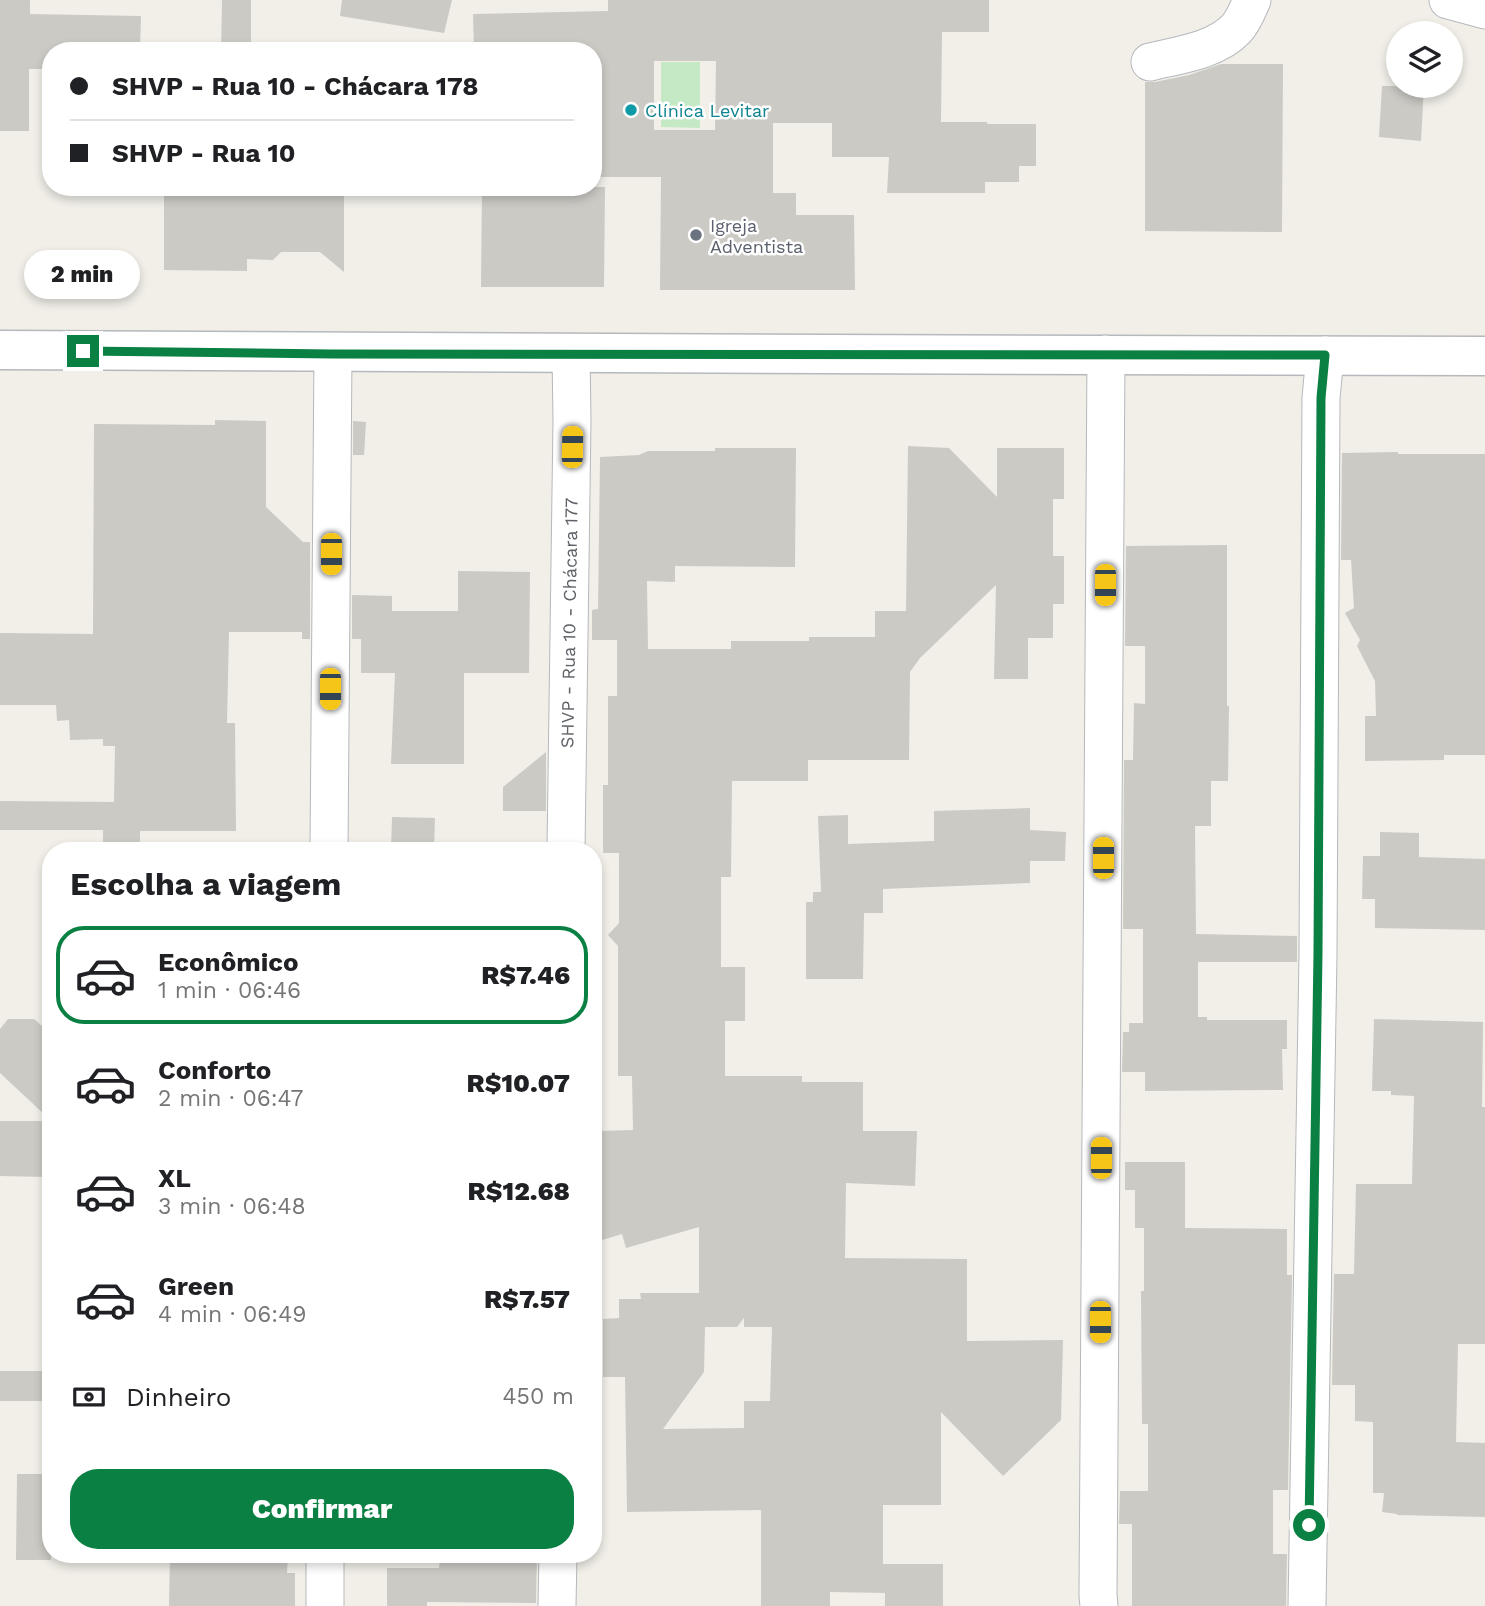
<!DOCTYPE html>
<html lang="pt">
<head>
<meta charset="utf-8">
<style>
  body { margin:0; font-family:"Work Sans",sans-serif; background:#f2f2f2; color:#202124; height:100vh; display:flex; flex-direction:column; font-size:26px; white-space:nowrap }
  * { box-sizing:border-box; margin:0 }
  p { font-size:23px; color:#757577 }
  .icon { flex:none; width:38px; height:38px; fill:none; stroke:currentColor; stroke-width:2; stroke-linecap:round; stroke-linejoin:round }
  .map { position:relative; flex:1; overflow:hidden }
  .drawer { position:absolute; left:42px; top:842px; width:560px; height:721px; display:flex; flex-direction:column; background:#fff; border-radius:28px; box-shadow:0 4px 10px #0003 }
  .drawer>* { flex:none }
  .banner { position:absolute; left:42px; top:42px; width:560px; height:154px; border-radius:28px; box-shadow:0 4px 10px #0003; display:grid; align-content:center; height:154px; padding:0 28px; background:#fff }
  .fabs { position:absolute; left:1386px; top:21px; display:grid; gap:14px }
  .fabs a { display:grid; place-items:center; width:77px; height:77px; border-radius:50%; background:#fff; box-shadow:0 4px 10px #0003; font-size:35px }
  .end { position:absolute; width:32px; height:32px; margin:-16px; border:9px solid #0b8043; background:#fff; box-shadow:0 0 0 4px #fff }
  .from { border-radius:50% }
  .bubble { position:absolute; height:49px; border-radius:24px; background:#fff; box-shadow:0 4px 10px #0003; font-size:23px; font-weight:800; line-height:49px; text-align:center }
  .car { position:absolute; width:21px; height:42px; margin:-21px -10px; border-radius:9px; box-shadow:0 0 5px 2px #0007; background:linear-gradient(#f5c518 24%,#345 0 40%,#f5c518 0 76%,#345 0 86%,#f5c518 0) }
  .banner b { display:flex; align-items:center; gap:24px; height:66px; font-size:26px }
  .banner b+b { border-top:2px solid #e0e0e0 }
  .banner i { width:18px; height:18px; background:#202124 }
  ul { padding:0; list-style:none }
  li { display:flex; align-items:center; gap:21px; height:98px; margin:0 14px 10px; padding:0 14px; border:4px solid transparent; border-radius:28px }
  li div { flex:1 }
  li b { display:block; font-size:26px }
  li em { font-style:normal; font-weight:800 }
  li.selected { border-color:#0b8043 }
  li>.icon { width:63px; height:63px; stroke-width:1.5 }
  h2 { padding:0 28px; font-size:32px; line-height:84px }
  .pay { display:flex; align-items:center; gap:18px; height:77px; padding:0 28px; font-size:26px }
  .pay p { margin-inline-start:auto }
  .action { display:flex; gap:14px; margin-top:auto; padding:14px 28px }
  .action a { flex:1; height:80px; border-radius:28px; background:#0b8043; color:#fff; font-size:28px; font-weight:800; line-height:80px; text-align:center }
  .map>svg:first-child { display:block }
  .green { fill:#c5e8c5 }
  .building { fill:#cccac5; fill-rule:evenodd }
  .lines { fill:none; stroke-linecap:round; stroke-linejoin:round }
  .minor-casing { stroke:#b5b8bc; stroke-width:39 }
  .tertiary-casing { stroke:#b5b8bc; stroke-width:41 }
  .minor { stroke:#fff; stroke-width:37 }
  .tertiary { stroke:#fff; stroke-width:38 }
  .route { stroke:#0b8043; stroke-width:9 }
  .culture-dot { fill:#0f9aa8; stroke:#fff; stroke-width:2.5 }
  .worship-dot { fill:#6b7280; stroke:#fff; stroke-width:2.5 }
  .labels { text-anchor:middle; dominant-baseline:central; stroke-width:5; stroke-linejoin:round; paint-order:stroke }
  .culture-label { font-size:18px; fill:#0d838f; stroke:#fff; text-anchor:start }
  .worship-label { font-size:18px; fill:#5b616d; stroke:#fff; text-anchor:start }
  .street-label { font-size:18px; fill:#5f6368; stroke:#fff }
</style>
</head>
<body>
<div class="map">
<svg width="1485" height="1606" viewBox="0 0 1485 1606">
  <rect width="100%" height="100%" fill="#f1efe8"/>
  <path class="green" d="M661,62h39v66l-39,-1z"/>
  <g class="building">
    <path d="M0,0h30v14l111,2 -1,35h-89v18h-22v62h-29z"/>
    <path d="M222,0h29v51h-30z"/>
    <path d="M342,0h110l-8,33 -104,-17z"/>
    <path d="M608,0h381v32h-47l-1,90h46v2h49v42h-17v16h-34v11h-98l2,-36h-57v-34h-59v70h23v22h58l1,75h-195l1,-113h-68v-126h-119l-1,-37 135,-3zM654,61h62l-1,69h-61z"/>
    <path d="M1221,64h62l-1,168 -137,-1v-149h10l34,-7z"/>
    <path d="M1382,86h42l-3,55 -42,-4z"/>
    <path d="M164,187h180v85l-24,-20h-39l-8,8 -26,-1v12l-83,-1z"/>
    <path d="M482,187h123l-1,100h-123z"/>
    <path d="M215,420l51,1v86l37,35h7v97h-8v-7h-73l-2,91h8l1,108h-96v19h-37v-20h-103v-29l114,1 1,-56h-12v-7l-33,1 -1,-20 -12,1 -1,-16h-56v-72l93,1 1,-210 121,1z"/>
    <path d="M353,421l13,1 -2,33h-11z"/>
    <path d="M908,446l41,2 48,49v-49h67v51h-11v57h11v48h-11v34h-25v41h-34l2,-94 -76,73 -10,14 -1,88h-101v21h-76l-1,96h-10v90h24v54h-20v55h77v6h61v49h54l-2,55 -69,-3 -1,75 122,1v82l96,-1 -2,80 -58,56 -62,-64v93h-58v59h60v42h-58v-13l-55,-1v14h-69v-96l-134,2 -2,-135h-22v-58l16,-1v-19h22l-1,-6h59v-66l-73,21 -4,-14 -23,7 -6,-20v-17l5,-1v-72l35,-1 -1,-54h-14v-130l-10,-11 11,-12v-70h-16v-68h5v-89h9v-56h-25v-30l6,-1 2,-152 39,-2 9,-4h67v-3h81l-1,119 -120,-1v16l-28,-1 1,68h83v-8h78v-4h66v-26h31zM744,1318v9h28l-2,74h-26v27l-81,1 41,-57 1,-45h32z"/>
    <path d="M1398,452v2h87v301h-41v5l-79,1v-45h11l-1,-35 -18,-35 3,-6 -15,-27 9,-5 -3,-48h-10l1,-107z"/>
    <path d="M1227,545v161h2l-1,75h-17v45h-16l1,108 101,2v26h-99v55h9v3h80v29h-5l1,41 -138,1v-19h-23l1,-40h6v-9h14v-94h-20l1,-169h9l1,-57 11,1v-58h-20l1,-100z"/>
    <path d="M458,571l72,1 -1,101h-65v91h-73l4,-91h-34v-34h-9v-44l40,1v15h66z"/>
    <path d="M546,752v59h-43v-24z"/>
    <path d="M1030,808v22l36,2 -1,29h-35v22l-147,6v24h-19l-1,66h-57v-77h7v-10h8l-3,-76 30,-1v29l86,-3v-30z"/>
    <path d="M392,817l43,1 -1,32h-43z"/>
    <path d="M1380,832l39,1v24l66,2v71l-110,-2v-29h-13l1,-43h17z"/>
    <path d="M8,1019h26l17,15v52h-6v29l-45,-42v-44z"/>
    <path d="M1374,1019l109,3 -1,85h3v237h-27l-2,98 29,1v74l-88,-2v-1l-15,-2 2,-19h-11v-71l-18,-1v-36h-23l2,-111h20l2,-90h56l2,-88 -23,-1v-4h-19z"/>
    <path d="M0,1121h45v56l-45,-1z"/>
    <path d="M1125,1162h60v66l102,1v46h5l-4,215h-15v64h14l-1,52h-154v-82h-13l1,-33h28v-67h-6l-1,-133h3v-63h-9v-38h-10z"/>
    <rect x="0" y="1371" width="51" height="30"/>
    <path d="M17,1474h34v86h-35z"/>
    <path d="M170,1554h118l-1,19h8v33h-126z"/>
    <path d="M440,1554h97l-1,49 -109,-1v4h-40v-38h52z"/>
  </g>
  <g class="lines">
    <g class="minor-casing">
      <g id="minor">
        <path d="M1448,0l37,10"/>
        <path d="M1150,62c28,-7 65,-11 86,-33 7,-7 12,-20 16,-29"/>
        <path d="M329,850l4,-496"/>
        <path d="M566,850l6,-430 -1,-66"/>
        <path d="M325,1606v-52"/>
        <path d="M557,1606l1,-52"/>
        <path d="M1099,1606l-1,-11 8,-1241"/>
        <path d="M1307,1606l11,-651 3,-557 4,-43"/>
      </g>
    </g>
    <g class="tertiary-casing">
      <path id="tertiary" d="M0,350c495,6 990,3 1485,6"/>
    </g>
    <use href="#minor" class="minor"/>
    <use href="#tertiary" class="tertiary"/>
  </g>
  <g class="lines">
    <path class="route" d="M83,351l249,3 993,1 -4,43 -3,556 -9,571"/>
  </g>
  <circle class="culture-dot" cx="631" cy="110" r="7"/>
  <circle class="worship-dot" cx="696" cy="235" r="7"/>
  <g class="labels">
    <g class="culture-label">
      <text x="645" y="110">Clínica Levitar</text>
    </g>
    <g class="worship-label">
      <text x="710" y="225">Igreja<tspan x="710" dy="21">Adventista</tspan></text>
    </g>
    <g class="street-label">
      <text transform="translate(569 623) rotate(-89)">SHVP - Rua 10 - Chácara 177</text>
    </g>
  </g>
</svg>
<div class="fabs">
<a><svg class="icon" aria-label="layers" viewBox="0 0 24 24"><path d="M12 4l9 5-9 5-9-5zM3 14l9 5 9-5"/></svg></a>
</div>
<i class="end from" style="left:1309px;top:1525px"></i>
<i class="end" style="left:83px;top:351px"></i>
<div class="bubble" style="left:24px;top:250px;width:116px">2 min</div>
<i class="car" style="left:572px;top:447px;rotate:1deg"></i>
<i class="car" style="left:331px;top:554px;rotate:180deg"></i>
<i class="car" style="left:1105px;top:585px;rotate:180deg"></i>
<i class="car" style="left:330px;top:689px;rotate:180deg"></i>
<i class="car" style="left:1103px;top:858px;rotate:0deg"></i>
<i class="car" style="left:1101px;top:1158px;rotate:0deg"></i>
<i class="car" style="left:1100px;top:1322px;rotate:180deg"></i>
<div class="banner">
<b><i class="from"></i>SHVP - Rua 10 - Chácara 178</b>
<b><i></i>SHVP - Rua 10</b>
</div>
<section class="drawer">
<h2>Escolha a viagem</h2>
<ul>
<li class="selected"><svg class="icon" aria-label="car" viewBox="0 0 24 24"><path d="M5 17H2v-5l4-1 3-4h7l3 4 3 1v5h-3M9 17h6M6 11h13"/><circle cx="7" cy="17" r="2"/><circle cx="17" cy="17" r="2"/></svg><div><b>Econômico</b><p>1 min · 06:46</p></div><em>R$7.46</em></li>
<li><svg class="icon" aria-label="car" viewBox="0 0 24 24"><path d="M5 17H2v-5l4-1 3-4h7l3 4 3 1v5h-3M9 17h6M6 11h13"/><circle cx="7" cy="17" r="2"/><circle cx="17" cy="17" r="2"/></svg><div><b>Conforto</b><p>2 min · 06:47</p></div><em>R$10.07</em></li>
<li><svg class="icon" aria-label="car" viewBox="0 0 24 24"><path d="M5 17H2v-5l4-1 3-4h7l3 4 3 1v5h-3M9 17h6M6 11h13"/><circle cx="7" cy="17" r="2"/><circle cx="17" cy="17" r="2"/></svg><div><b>XL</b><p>3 min · 06:48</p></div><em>R$12.68</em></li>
<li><svg class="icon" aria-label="car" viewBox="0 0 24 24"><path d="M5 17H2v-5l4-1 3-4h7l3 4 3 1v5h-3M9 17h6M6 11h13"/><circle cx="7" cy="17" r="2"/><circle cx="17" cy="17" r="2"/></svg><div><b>Green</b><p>4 min · 06:49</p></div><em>R$7.57</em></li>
</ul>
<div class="pay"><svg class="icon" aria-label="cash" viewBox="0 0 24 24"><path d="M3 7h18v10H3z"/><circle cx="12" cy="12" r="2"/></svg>Dinheiro<p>450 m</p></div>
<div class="action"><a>Confirmar</a></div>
</section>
</div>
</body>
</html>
